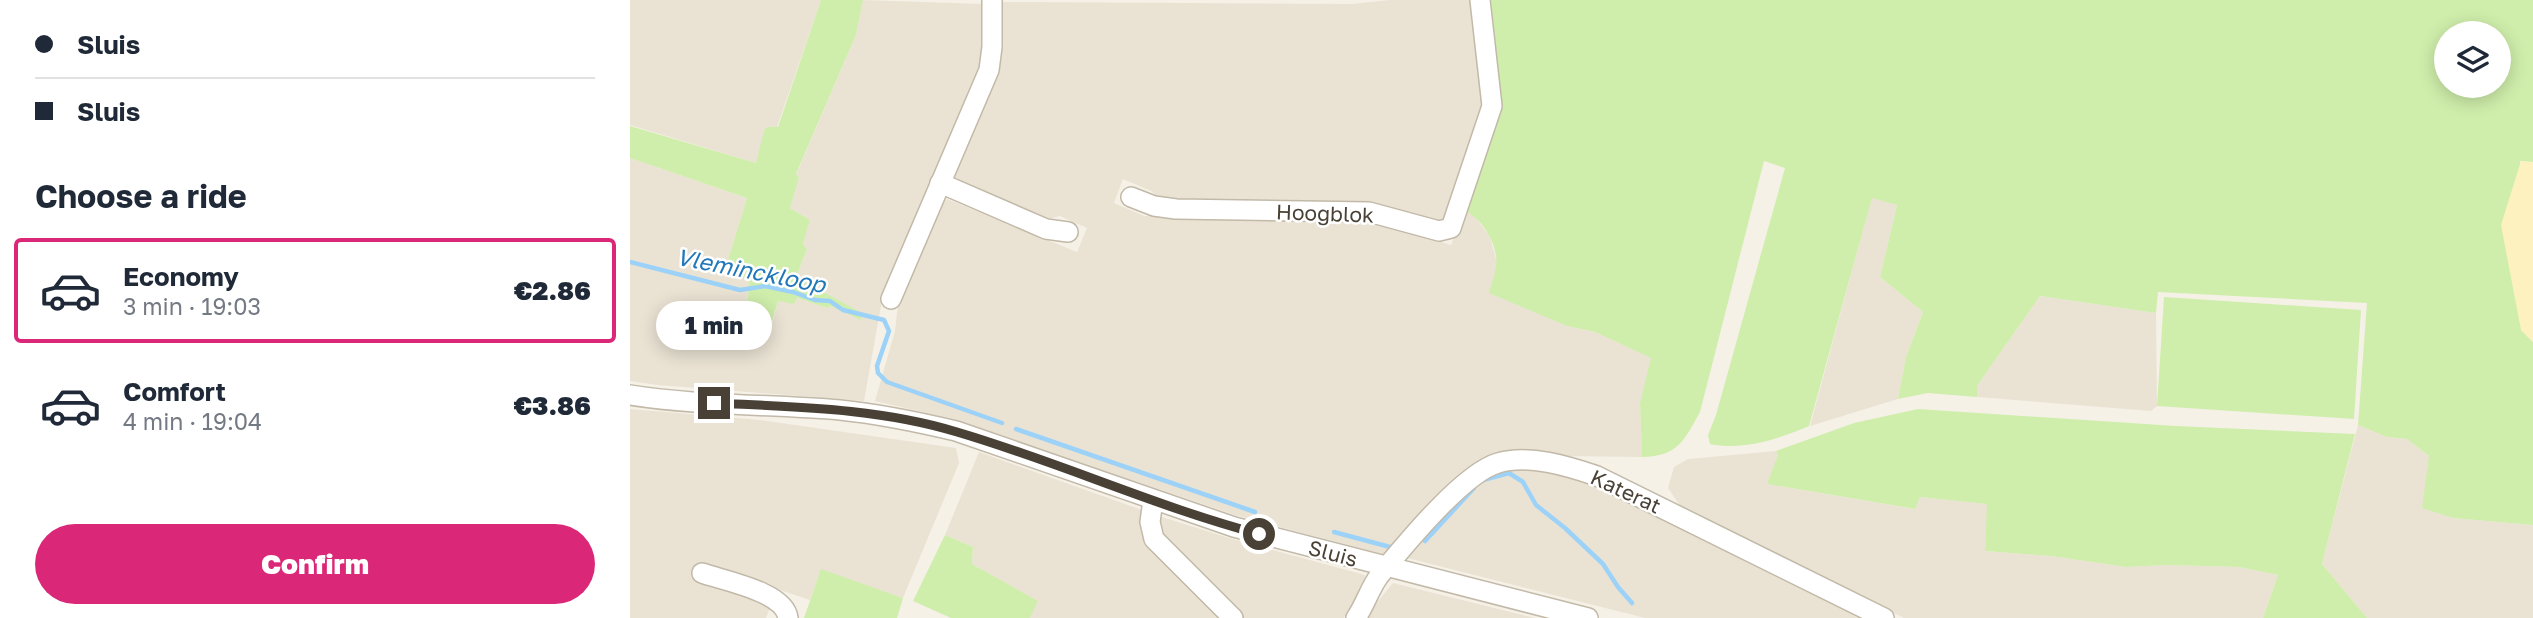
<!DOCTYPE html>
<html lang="en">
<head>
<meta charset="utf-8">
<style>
  body { margin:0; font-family:"Golos Text",sans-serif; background:#f6f6f7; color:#1f2937; height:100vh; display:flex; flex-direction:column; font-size:26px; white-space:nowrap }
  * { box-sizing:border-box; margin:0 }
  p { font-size:23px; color:#747a83 }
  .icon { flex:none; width:38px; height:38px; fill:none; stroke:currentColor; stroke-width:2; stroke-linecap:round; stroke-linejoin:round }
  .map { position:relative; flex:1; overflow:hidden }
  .drawer { display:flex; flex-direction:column; background:#fff; width:630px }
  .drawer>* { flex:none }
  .banner { display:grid; align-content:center; height:154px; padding:0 35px; background:#fff }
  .controls { position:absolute; left:1804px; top:21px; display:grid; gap:14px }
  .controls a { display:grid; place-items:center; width:77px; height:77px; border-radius:50%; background:#fff; box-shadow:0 4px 18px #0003; font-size:35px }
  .end { position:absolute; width:32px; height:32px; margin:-16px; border:9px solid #494135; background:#fff; box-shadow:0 0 0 4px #fff }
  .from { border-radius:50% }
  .bubble { position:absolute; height:49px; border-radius:24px; background:#fff; box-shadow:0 4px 18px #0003; font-size:23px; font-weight:800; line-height:49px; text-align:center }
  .banner b { display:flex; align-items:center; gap:24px; height:66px; font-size:26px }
  .banner b+b { border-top:2px solid #e0e1e3 }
  .banner i { width:18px; height:18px; background:#1f2937 }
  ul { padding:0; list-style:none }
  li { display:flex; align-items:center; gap:21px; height:105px; margin:0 14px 10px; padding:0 21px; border:4px solid transparent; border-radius:7px }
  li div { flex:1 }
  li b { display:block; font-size:26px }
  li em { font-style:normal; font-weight:800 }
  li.on { border-color:#db2777 }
  li>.icon { width:63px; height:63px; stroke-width:1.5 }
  h2 { padding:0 35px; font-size:32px; line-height:84px }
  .action { display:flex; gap:14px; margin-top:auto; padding:14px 35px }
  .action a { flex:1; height:80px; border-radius:42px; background:#db2777; color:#fff; font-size:28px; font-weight:800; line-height:80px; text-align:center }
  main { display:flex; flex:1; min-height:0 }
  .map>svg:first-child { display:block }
  .residential { fill:#eae3d4 }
  .green { fill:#cfeeab; fill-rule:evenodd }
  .sand { fill:#fdf1bf }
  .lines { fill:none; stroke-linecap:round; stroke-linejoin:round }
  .stream { stroke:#9dd2f8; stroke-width:4.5 }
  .minor-casing { stroke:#c2b9a8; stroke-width:22 }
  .minor { stroke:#fff; stroke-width:19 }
  .route { stroke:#494135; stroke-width:9 }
  .labels { text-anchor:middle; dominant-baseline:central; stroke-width:5; stroke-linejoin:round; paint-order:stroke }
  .street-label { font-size:21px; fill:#494135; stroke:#fff }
  .water-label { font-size:23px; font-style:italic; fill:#2077b9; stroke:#fff }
</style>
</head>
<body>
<main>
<section class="drawer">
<div class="banner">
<b><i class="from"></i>Sluis</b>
<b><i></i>Sluis</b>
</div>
<h2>Choose a ride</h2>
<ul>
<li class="on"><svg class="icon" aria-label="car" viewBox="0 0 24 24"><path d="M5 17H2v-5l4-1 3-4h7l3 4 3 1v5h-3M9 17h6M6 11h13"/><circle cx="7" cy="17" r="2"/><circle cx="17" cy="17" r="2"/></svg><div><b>Economy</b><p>3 min · 19:03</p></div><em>€2.86</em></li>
<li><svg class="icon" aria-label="car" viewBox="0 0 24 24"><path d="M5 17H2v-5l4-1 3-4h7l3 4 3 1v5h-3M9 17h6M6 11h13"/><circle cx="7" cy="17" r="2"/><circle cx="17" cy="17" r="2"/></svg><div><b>Comfort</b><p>4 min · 19:04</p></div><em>€3.86</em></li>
</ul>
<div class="action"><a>Confirm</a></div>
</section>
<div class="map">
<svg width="1903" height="618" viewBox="0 0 1903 618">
  <rect width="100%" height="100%" fill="#f5f1e7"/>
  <g class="residential">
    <path d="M0,0h191l-44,127 -21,36 -126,-38z"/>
    <path d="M233,0l121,4 -3,60 -99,236 -18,101 -206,-16 -28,-4v-223l117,40 -23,75 25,7 -1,18 -8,13 20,16 11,1 7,-27 18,-3 31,10 3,-2 31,7 -65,-36 11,-28 -4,-5 7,-24 -20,-12 9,-30 -3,-3 60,-140z"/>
    <path d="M760,0h83l10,91 -1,25 -35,102 -11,6 -272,-22 -13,-11 -28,-12 -9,24 30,13 234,6 73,23 13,-35 9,4 17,23 7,26 48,53 22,10 28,6 57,26 -12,45 2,54 -153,-2 -40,28 -64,72 -150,-40 -282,-96 -78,-18 20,-70 3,-27 42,-99 7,-6 130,53 10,-24 -27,-12 -12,3 -92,-37 -3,-5 44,-104 5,-71 350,2z"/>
    <path d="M1242,197l25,8 -17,72 43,35 -17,45 -8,42 -88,27z"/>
    <path d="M1410,296l116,17 1,93 -6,5 -174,-14v-11z"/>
    <path d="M0,409l130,11 196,28 3,15 -56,135 -82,-28 -11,30 -33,-11 -11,29h-136z"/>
    <path d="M1728,425l29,12 20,2 22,17 24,62 80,7v93h-166l-45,-54z"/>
    <path d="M1146,451l2,4 -10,29 146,25 6,-12 68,7 -3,47 66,5 75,11 39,-2 74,2 39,8 -15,43h-359l-222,-109 -14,-21 6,-21 14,-8z"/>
    <path d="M349,452l163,58 84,108h-196l7,-17 -65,-37 1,-17 -28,-12z"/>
    <path d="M896,467l57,10 282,141h-220l-242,-61 81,-81z"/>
    <path d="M532,517l67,21 136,37 -1,9 -20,34h-106l-77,-79 -4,-19z"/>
    <path d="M763,583l142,35h-171z"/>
  </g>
  <g class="green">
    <path d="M191,0h42l-7,35 -60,139 3,4 -9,30 20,12 -7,24 4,5 -11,28 66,36 -1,7 -30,-14 -4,2 -30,-10 -3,6 -16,-3 -8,27 -10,-1 -3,9 -21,-6 4,-19 8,-13 1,-18 -25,-7 23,-75 -117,-40v-32l126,37 8,-32 3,-4h11z"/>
    <path d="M861,0h1042v162l-13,-1 1,169 12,12v183l-80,-7 -31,-10 7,-52 -22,-17 -20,-2 -29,-12 9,-122 -209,-11 -2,21 -116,-17 -63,90v11l-49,-4 -30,6 8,-42 17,-45 -43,-35 17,-72 -25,-7 -63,228c-31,13 -65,25 -99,18l-2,-9 8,-20 69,-247 -21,-7 -64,251c-16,29 -22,44 -58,45l-2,-54 11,-45 -56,-26 -28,-6 -78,-33c2,-9 6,-18 7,-27 3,-20 -14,-48 -32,-56l38,-106zM1816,33h53v53h-53z"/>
    <path d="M1534,297l197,13 -7,109 -197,-13z"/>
    <path d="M1288,409l258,17 179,8 -33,130 45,54h-104l15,-43 -39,-8 -74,-2 -39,2 -75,-11 -66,-5 2,-47 -67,-7 -5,12 -148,-25 11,-29 -2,-4 78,-28z"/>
    <path d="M315,535l28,12 -1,17 66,37 -8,17h-79l-38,-17z"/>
    <path d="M191,569l82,29 -6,20h-93z"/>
  </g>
  <path class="sand" d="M1891,161l12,1v180l-12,-12 -20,-105z"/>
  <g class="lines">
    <g class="stream">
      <path d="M0,262l110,28 25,-4 28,6 22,8 15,1 13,9 41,10 5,11 -12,35 1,7 9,9 115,41"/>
      <path d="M386,429l239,83"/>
      <path d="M853,480l26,-7 14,9 13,23 29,23 38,36 15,23 14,16"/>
      <path d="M704,532l56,15"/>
      <path d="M795,541l49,-53"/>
    </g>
    <g class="minor-casing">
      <g id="minor">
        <path d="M310,183l106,46 22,3"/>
        <path d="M501,197l23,9 22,3 193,3 70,19 12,-3 41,-122 -12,-106"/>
        <path d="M261,299l98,-229 3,-23v-47"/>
        <path d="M0,395c69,11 140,9 210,15 39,4 78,12 116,21l278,96 354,91"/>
        <path d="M523,500l-3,22 4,17 79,79"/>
        <path d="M72,573c23,8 83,19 86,45"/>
        <path d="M726,618c9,-13 14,-30 23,-42 24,-29 84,-103 119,-113 31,-9 70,3 99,13l287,142"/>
      </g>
    </g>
    <use href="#minor" class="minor"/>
  </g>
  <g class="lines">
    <path class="route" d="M84,403c81,4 165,5 243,29 102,30 200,75 302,102"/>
  </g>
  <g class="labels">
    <g class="street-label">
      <text transform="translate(695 213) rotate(2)">Hoogblok</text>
      <text transform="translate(996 491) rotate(25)">Katerat</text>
      <text transform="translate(703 553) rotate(15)">Sluis</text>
    </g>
    <g class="water-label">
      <text transform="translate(121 270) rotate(11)">Vleminckloop</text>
    </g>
  </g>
</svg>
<div class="controls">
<a><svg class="icon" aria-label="layers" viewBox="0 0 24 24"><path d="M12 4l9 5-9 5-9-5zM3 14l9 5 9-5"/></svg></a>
</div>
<i class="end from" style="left:629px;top:534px"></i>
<i class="end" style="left:84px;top:403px"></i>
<div class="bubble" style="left:26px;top:301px;width:116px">1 min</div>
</div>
</main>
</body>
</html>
